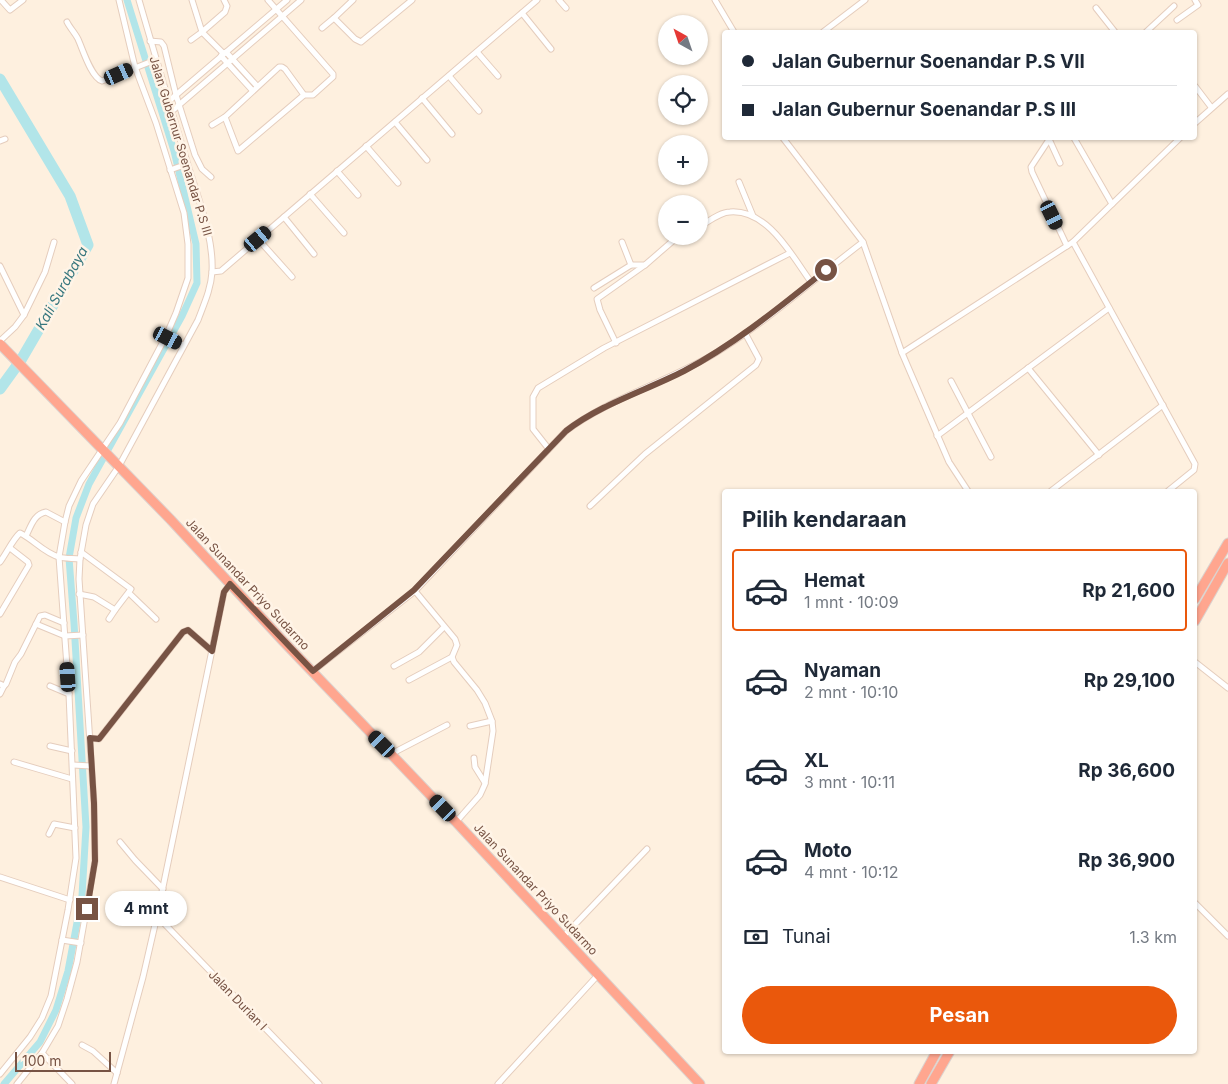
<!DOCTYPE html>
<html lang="id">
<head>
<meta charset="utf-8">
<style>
  body { margin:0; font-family:Inter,sans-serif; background:#f6f6f7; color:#1f2937; height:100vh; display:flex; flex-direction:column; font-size:19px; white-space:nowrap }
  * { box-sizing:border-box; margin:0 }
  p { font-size:16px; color:#747a83 }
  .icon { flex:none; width:28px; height:28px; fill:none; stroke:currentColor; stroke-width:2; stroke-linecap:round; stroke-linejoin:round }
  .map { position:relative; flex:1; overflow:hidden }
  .details { position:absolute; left:722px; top:489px; width:475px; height:565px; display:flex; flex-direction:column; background:#fff; border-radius:5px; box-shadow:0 1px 4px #0004 }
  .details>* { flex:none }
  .guide { position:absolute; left:722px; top:30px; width:475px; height:110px; border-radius:5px; box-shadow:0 1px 4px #0004; display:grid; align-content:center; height:110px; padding:0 20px; background:#fff }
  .needle { width:32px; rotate:320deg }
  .buttons { position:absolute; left:658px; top:15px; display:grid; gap:10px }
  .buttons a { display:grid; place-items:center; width:50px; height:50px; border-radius:50%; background:#fff; box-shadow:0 1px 4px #0004; font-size:25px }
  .scale { position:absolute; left:15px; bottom:12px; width:96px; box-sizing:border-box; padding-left:5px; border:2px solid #775344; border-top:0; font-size:14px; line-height:18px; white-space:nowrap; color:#775344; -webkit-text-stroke:4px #fff4e7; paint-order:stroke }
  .end { position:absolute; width:22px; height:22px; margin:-11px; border:6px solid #775344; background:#fff; box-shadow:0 0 0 2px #fff }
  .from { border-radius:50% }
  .bubble { position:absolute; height:35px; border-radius:18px; background:#fff; box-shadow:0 1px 4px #0004; font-size:16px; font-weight:700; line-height:35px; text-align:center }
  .car { position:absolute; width:15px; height:30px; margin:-15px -8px; border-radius:6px; box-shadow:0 0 4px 1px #0007; background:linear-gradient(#222 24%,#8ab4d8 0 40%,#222 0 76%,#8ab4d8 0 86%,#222 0) }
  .guide b { display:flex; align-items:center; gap:18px; height:48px; font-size:19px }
  .guide b+b { border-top:1px solid #e0e1e3 }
  .guide i { width:12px; height:12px; background:#1f2937 }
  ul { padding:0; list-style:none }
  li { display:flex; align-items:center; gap:15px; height:82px; margin:0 10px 8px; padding:0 10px; border:2px solid transparent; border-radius:5px }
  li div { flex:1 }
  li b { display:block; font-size:19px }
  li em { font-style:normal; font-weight:700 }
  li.on { border-color:#ea580c }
  li>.icon { width:45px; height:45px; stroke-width:1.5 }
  h2 { padding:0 20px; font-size:22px; line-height:60px }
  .pay { display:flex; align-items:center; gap:12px; height:55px; padding:0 20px; font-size:19px }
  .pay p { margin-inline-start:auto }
  .button { display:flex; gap:10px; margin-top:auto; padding:10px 20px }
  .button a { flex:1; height:58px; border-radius:30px; background:#ea580c; color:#fff; font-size:20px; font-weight:700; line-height:58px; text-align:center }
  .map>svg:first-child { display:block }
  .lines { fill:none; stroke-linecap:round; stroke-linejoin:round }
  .canal { stroke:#b2e5e9; stroke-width:7 }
  .river { stroke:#b2e5e9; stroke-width:11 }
  .street-casing { stroke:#e5cdbd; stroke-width:7 }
  .highway-casing { stroke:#dcd2ce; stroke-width:11 }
  .street { stroke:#fff; stroke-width:5 }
  .highway { stroke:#ffa68f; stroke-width:9 }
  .route { stroke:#775344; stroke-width:6 }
  .labels { text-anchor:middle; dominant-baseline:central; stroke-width:5; stroke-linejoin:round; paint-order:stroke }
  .street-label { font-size:12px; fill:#775344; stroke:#fff4e7 }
  .water-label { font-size:14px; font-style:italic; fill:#37777e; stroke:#fff4e7 }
</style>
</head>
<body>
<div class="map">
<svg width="1228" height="1084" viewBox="0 0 1228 1084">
  <rect width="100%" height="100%" fill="#fef0df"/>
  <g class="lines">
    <path class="canal" d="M4,1084l36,-42 16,-32 12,-39 14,-75 4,-69 -12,-204 -5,-65 7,-40 13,-34 93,-168 15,-33 -1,-39 -22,-93 -47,-151"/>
    <path class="river" d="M0,79l70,117 18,49 -67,115 -21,29"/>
    <g class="street-casing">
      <g id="street">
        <path d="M1,0l9,10 13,-10"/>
        <path d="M192,0l10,32 23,-20 2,-6 -3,-6"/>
        <path d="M559,0l7,8"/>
        <path d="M715,0l19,32"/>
        <path d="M1096,8l19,24"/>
        <path d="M522,13l29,36"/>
        <path d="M334,18l19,-18"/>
        <path d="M1177,20l21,-15 -3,-5"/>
        <path d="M67,22c3,6 8,11 11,17 5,11 13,38 24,42l53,-21"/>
        <path d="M322,28l12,-10 21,21 6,3 51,-42"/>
        <path d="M823,32l42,-32"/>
        <path d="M1146,32l28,-26"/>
        <path d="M191,40l11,-8 21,21"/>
        <path d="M150,41l11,1 3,4 12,49 19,60 7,14 9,8"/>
        <path d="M477,52l21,24"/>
        <path d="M449,76l30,35"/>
        <path d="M1195,86l16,21"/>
        <path d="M252,90l-31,-34 2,-3 3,-1 31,34"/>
        <path d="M422,98l30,36"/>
        <path d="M169,101l118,-101"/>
        <path d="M172,111l129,-111"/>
        <path d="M225,117l13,34 66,-56h9l20,-18v-3l-65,-74"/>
        <path d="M395,122l32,38"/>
        <path d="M1195,123l33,-29"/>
        <path d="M212,125l13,-8 54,-50h3l3,2 19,26"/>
        <path d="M783,138l80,104 39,111 47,109 19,29"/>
        <path d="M1050,138l-19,29 1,5 35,74"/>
        <path d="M1074,138l38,66"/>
        <path d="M1049,139l11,24"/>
        <path d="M0,141l5,-2"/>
        <path d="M366,146l32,37"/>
        <path d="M170,170l17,-6"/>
        <path d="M337,171l21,24"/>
        <path d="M739,182l14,34"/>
        <path d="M310,194l34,39"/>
        <path d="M284,217l30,37"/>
        <path d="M699,227c9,-5 21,-15 31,-15 38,-3 62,44 81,70"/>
        <path d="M258,239l34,38"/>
        <path d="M622,242l9,23"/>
        <path d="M1073,242l122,222 -1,6 -26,21"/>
        <path d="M0,266l24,49"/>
        <path d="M212,272l9,-1 316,-271"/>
        <path d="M594,288l37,-23h14l30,-26 6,-3"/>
        <path d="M166,336l17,9"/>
        <path d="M0,341l15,-14 9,-12 21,-43 9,-30"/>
        <path d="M616,343l-16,-33 -3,-11 48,-34"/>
        <path d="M902,353l171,-111 107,-104"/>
        <path d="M1028,368l71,87"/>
        <path d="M951,381l40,76"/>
        <path d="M937,436l172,-128"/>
        <path d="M548,448l-15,-19v-32l5,-9 66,-40 186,-95"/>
        <path d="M1051,491l112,-86"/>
        <path d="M590,506l55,-52 111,-89 3,-6 -14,-26"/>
        <path d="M26,536c5,-10 8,-22 20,-24l19,10"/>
        <path d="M0,562c6,-8 13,-23 20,-29 13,6 24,20 39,24 6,2 14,1 21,2"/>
        <path d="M415,591l40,48 2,6 -5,12 2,5 23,28 8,13 7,18 1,10 -8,53 -5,11 -24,27"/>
        <path d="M129,593l27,26"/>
        <path d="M79,594l15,3 21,13 16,-21 -50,-37"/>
        <path d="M0,614l29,-49 -1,-3 -18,-14"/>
        <path d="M109,619l6,-9"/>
        <path d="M36,624l29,12 18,-1"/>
        <path d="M1195,662l33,26"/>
        <path d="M394,666l25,-14 25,-25"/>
        <path d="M313,671l102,-80 151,-160c42,-32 101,-49 148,-77 53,-32 100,-75 149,-112"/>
        <path d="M409,680l43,-23"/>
        <path d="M0,684l4,2 2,-2 9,-22 6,-8 19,-38 5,-1 19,8"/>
        <path d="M50,686l19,8"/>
        <path d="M0,694l4,-8"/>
        <path d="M470,726l22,-5"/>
        <path d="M90,738l9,1 84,-107 5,-2 24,21"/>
        <path d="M50,746l22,5"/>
        <path d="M391,754l56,-29"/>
        <path d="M474,758l1,9 10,16"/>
        <path d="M14,762l58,17"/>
        <path d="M73,765l18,1"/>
        <path d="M49,834l5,-10 21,4"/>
        <path d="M120,842l15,18 28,29"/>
        <path d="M0,877l70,23"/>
        <path d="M1195,903l33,33"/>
        <path d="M157,916l162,168"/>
        <path d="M563,937l84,-88"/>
        <path d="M62,940l19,3"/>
        <path d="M82,1045l11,6 24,22"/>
        <path d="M42,1053l30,31"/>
        <path d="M0,1074l30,-37 12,-19 9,-22 17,-86 8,-52 -7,-164 -10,-137 6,-35 4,-16 12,-25 39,-58 46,-87 10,-23 12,-35v-34l-4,-31 -28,-90 -21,-56 -16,-67"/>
        <path d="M17,1084l25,-31 16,-27 9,-27 10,-37 18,-101 -1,-58 -15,-224 1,-20 6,-34 7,-21 26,-38 79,-146c6,-16 13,-31 14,-48 2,-34 -14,-74 -24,-107 -17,-55 -33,-110 -49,-165"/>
        <path d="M114,1084l29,-107 14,-61 67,-324 6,-8"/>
        <path d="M498,1084l100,-109"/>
      </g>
    </g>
    <g class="highway-casing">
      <g id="highway">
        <path d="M0,344l171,176 112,121 173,181 244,262"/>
        <path d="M1195,599l33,-56"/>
        <path d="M1195,621l33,-58"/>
        <path d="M919,1084l18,-33"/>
        <path d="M931,1084l19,-33"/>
      </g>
    </g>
    <use href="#street" class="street"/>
    <use href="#highway" class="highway"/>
  </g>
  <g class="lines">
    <path class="route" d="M87,909l8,-48 -1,-58 -4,-65 9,1 84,-107 5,-2 24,21 12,-59 6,-8 83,87 101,-81 152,-159c35,-27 79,-40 118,-60 51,-27 97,-65 142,-101"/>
  </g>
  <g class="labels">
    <g class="street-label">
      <text transform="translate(181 146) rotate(73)">Jalan Gubernur Soenandar P.S III</text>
      <text transform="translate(248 584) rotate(47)">Jalan Sunandar Priyo Sudarmo</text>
      <text transform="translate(536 889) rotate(47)">Jalan Sunandar Priyo Sudarmo</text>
      <text transform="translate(238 1000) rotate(46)">Jalan Durian I</text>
    </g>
    <g class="water-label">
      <text transform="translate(61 288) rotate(-61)">Kali Surabaya</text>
    </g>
  </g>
</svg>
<div class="buttons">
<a><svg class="needle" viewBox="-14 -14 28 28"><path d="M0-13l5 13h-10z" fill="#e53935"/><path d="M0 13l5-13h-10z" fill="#747a83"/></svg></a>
<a><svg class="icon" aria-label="locate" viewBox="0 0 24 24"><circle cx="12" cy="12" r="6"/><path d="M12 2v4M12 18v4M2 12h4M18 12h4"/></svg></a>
<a>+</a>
<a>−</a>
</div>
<div class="scale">100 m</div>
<i class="end from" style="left:826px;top:270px"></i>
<i class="end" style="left:87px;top:909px"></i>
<div class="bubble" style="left:105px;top:891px;width:82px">4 mnt</div>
<i class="car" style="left:119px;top:74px;rotate:66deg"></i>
<i class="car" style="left:1052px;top:215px;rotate:154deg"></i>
<i class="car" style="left:258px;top:239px;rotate:50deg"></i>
<i class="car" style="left:168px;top:338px;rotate:117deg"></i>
<i class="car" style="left:68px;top:677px;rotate:356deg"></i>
<i class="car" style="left:382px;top:744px;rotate:315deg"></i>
<i class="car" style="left:443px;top:808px;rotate:316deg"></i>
<div class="guide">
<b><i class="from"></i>Jalan Gubernur Soenandar P.S VII</b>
<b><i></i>Jalan Gubernur Soenandar P.S III</b>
</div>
<section class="details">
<h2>Pilih kendaraan</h2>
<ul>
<li class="on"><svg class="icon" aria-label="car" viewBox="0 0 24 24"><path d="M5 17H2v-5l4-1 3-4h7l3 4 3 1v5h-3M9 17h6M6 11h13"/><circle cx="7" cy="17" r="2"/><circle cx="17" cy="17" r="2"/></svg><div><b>Hemat</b><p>1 mnt · 10:09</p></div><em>Rp 21,600</em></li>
<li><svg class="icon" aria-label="car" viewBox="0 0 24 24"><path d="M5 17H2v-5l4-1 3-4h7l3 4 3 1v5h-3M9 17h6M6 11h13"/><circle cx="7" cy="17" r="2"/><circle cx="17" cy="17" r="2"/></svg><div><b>Nyaman</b><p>2 mnt · 10:10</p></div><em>Rp 29,100</em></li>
<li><svg class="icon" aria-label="car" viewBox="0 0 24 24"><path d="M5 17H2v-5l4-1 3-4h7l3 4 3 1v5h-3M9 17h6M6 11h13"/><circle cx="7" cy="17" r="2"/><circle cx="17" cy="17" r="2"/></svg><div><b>XL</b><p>3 mnt · 10:11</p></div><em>Rp 36,600</em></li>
<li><svg class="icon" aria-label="car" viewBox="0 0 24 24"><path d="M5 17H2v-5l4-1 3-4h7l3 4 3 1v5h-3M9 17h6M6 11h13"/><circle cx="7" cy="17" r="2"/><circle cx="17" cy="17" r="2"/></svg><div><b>Moto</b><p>4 mnt · 10:12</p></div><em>Rp 36,900</em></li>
</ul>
<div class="pay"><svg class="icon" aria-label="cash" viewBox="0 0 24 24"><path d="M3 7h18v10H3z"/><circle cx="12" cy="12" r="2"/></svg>Tunai<p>1.3 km</p></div>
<div class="button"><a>Pesan</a></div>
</section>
</div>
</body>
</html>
